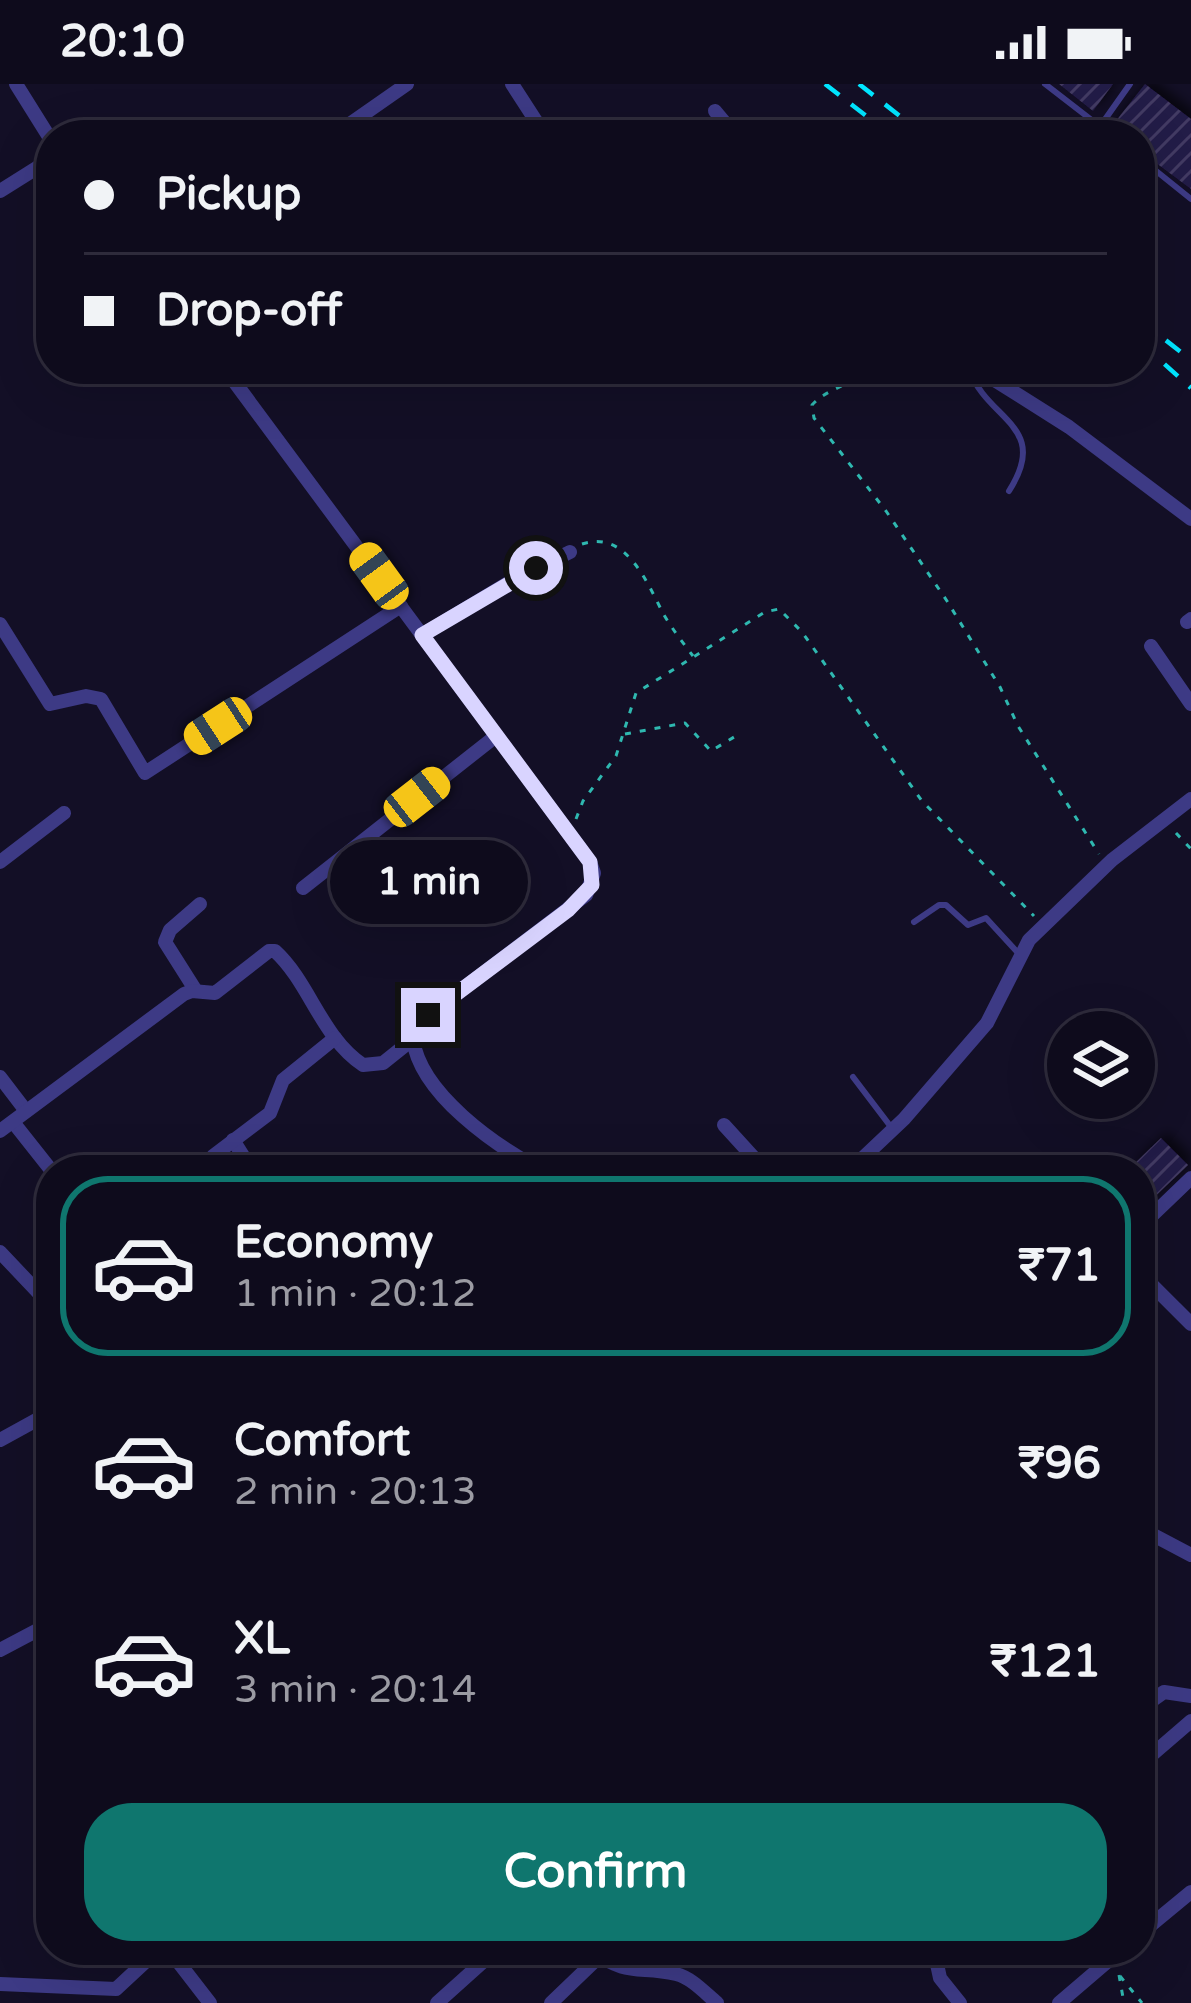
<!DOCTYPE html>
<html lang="en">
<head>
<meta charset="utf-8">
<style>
  body { margin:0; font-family:"Varela Round",sans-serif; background:#171425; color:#f1f3f6; height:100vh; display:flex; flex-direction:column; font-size:45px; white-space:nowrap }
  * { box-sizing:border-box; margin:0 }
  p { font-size:39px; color:#9b9ba3 }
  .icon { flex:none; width:66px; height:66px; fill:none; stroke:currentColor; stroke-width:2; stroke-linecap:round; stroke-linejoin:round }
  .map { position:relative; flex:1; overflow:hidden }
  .details { position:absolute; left:36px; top:1071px; width:1119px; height:810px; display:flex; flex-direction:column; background:#0e0b1c; border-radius:48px; box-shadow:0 12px 48px #0002,0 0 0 3px #2e2b3b }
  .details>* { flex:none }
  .hud { position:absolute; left:36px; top:36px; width:1119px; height:264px; border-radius:48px; box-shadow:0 12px 48px #0002,0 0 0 3px #2e2b3b; display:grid; align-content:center; height:264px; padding:0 48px; background:#0e0b1c }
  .buttons { position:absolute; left:1047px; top:927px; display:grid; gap:24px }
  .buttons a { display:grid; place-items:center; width:108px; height:108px; border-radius:50%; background:#0e0b1c; box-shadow:0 12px 48px #0002,0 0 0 3px #2e2b3b; font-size:60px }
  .end { position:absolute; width:54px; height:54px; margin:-27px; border:15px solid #d9d4ff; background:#111; box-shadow:0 0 0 6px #111 }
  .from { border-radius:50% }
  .bubble { position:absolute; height:84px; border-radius:42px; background:#0e0b1c; box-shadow:0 12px 48px #0002,0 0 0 3px #2e2b3b; font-size:39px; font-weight:700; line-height:84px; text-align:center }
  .car { position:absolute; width:36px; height:72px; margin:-36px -18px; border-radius:15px; box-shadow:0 0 9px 3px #0007; background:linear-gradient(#f5c518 24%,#345 0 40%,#f5c518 0 76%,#345 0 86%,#f5c518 0) }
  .hud b { display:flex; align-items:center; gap:42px; height:114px; font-size:45px }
  .hud b+b { border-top:3px solid #2e2b3b }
  .hud i { width:30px; height:30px; background:#f1f3f6 }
  ul { padding:21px 0 0; list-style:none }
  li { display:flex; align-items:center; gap:36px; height:180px; margin:0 24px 18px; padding:0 24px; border:6px solid transparent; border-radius:48px }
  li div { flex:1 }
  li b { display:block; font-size:45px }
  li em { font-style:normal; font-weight:700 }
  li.selected { border-color:#0f766e }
  li>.icon { width:108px; height:108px; stroke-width:1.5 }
  .action { display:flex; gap:24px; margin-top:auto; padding:24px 48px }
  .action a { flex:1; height:138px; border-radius:48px; background:#0f766e; color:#fff; font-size:48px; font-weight:700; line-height:138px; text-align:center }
  .status { display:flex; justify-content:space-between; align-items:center; height:84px; padding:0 60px; background:#0e0b1c; direction:ltr }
  .status svg { height:33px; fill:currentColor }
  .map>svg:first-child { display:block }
  .building { fill:url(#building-hatch); filter:url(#shadow) }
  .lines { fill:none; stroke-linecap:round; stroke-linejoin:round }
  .path { stroke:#2fb8b0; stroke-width:3; stroke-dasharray:6 9; stroke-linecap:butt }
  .lane { stroke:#3d3a85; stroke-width:6 }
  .street { stroke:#3d3a85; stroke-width:14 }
  .rail { stroke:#00e5ff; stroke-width:4.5; stroke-dasharray:18 15; stroke-linecap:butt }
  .route { stroke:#d9d4ff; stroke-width:15 }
</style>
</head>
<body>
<div class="status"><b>20:10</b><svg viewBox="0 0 49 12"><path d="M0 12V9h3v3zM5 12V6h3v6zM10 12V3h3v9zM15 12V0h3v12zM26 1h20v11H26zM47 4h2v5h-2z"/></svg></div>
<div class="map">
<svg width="1191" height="1919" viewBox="0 0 1191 1919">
  <defs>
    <pattern id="building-hatch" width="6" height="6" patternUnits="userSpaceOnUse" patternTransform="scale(3)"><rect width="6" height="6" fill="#241b47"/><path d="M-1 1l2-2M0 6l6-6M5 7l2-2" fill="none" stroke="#433b63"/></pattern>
    <filter id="shadow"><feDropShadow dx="6" dy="-6" stdDeviation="6" flood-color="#0009"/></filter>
  </defs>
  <rect width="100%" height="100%" fill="#130f26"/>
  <g class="building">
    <path d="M1059,0h54l-20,27z"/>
    <path d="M1145,0l46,35v70l-51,-38v-16h-22l-6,-9z"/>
    <path d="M1161,1054l27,27 -41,39 -7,-7v-27h-12z"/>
  </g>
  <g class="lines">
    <g class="path">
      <path d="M866,285c-15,18 -38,18 -54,36l2,13 72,93 61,90 53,86 18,39 81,128"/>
      <path d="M582,460c45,-15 66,41 82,71 9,15 19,28 29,41"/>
      <path d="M625,650l60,-11 26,28 28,-17"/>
      <path d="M576,735l7,-18 33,-45 20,-63 129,-81 14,-3 23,23 120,169 112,115"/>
      <path d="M1176,749l15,16"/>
      <path d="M1119,1891l5,28"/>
      <path d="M1120,1892l22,27"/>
    </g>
    <g class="lane">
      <path d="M1045,0l66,51"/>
      <path d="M1101,41l29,-41"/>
      <path d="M1140,74l51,41"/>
      <path d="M969,285c18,52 82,56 40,122"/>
      <path d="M914,838l25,-17h7l22,20 18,-7 33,36"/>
      <path d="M853,993l38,50"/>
    </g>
    <g class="street">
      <path d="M16,0l35,56"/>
      <path d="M512,0l33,51"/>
      <path d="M715,27l20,24"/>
      <path d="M334,51l73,-51"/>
      <path d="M0,107l51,-32"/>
      <path d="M225,285l365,493 4,11 -8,22 -158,120 -15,24c7,55 83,107 128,131"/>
      <path d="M977,285l92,58 122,92"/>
      <path d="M1187,538l4,-3"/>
      <path d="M0,540l50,80 36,-8 15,3 44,74 256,-167"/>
      <path d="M422,551l93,-56 55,-27"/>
      <path d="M1151,562l40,58"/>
      <path d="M0,778l64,-49"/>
      <path d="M303,804l193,-152"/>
      <path d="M196,907l-31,-49 5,-12 30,-26"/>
      <path d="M0,993l26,34"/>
      <path d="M13,1038l38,48"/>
      <path d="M724,1041l41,45"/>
      <path d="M0,1047l184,-137 8,-3 23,2 54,-42h6c35,32 46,86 88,114l20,-2 30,-24"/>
      <path d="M233,1056l19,30"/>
      <path d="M213,1072l57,-43 13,-33 52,-42"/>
      <path d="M850,1086l54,-51 83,-96 42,-83 83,-80 79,-61"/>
      <path d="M1079,1086l10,-9"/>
      <path d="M1140,1143l51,-49"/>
      <path d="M0,1168l51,54"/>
      <path d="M1140,1189l51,51"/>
      <path d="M0,1356l51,-28"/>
      <path d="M1140,1444l51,27"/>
      <path d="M0,1566l51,-27"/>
      <path d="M1140,1625l24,-17 27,4"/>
      <path d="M1140,1681l51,-44"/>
      <path d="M1140,1850l51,-42"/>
      <path d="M169,1866l41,53"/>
      <path d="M592,1866c36,28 47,15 84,24 16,4 29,19 41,29"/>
      <path d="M934,1866l6,28 20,25"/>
      <path d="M0,1900l116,5 42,-39"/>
      <path d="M437,1919l59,-53"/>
      <path d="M551,1919l49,-47"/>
      <path d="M1059,1919l62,-53"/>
    </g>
    <g class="rail">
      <path d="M825,0l66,51"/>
      <path d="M859,0l65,51"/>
      <path d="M1140,236l51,40"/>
      <path d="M1140,258l51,46"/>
    </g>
  </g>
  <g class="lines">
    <path class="route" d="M428,931l140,-105 24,-25 -2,-23 -168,-227 114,-67"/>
  </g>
</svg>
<div class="buttons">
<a><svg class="icon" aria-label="layers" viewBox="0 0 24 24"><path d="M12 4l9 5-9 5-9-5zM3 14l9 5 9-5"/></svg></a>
</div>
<i class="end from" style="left:536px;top:484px"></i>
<i class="end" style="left:428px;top:931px"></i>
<div class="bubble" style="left:330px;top:756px;width:198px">1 min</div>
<i class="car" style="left:379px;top:492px;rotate:324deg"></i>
<i class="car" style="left:218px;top:642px;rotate:237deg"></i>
<i class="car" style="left:417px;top:713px;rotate:52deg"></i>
<div class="hud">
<b><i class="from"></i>Pickup</b>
<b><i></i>Drop-off</b>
</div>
<section class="details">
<ul>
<li class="selected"><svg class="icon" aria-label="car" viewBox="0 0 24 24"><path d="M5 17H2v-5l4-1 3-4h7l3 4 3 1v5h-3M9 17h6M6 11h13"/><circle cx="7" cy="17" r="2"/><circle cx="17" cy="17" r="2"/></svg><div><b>Economy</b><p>1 min · 20:12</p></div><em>₹71</em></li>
<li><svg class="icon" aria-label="car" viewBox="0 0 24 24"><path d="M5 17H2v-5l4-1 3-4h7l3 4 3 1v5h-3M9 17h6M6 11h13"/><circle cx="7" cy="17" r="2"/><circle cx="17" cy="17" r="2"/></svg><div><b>Comfort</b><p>2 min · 20:13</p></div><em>₹96</em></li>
<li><svg class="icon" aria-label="car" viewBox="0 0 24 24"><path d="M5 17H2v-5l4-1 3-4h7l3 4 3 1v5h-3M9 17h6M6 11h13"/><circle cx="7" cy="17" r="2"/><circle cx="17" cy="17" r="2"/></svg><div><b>XL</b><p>3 min · 20:14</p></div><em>₹121</em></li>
</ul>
<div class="action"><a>Confirm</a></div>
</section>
</div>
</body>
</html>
